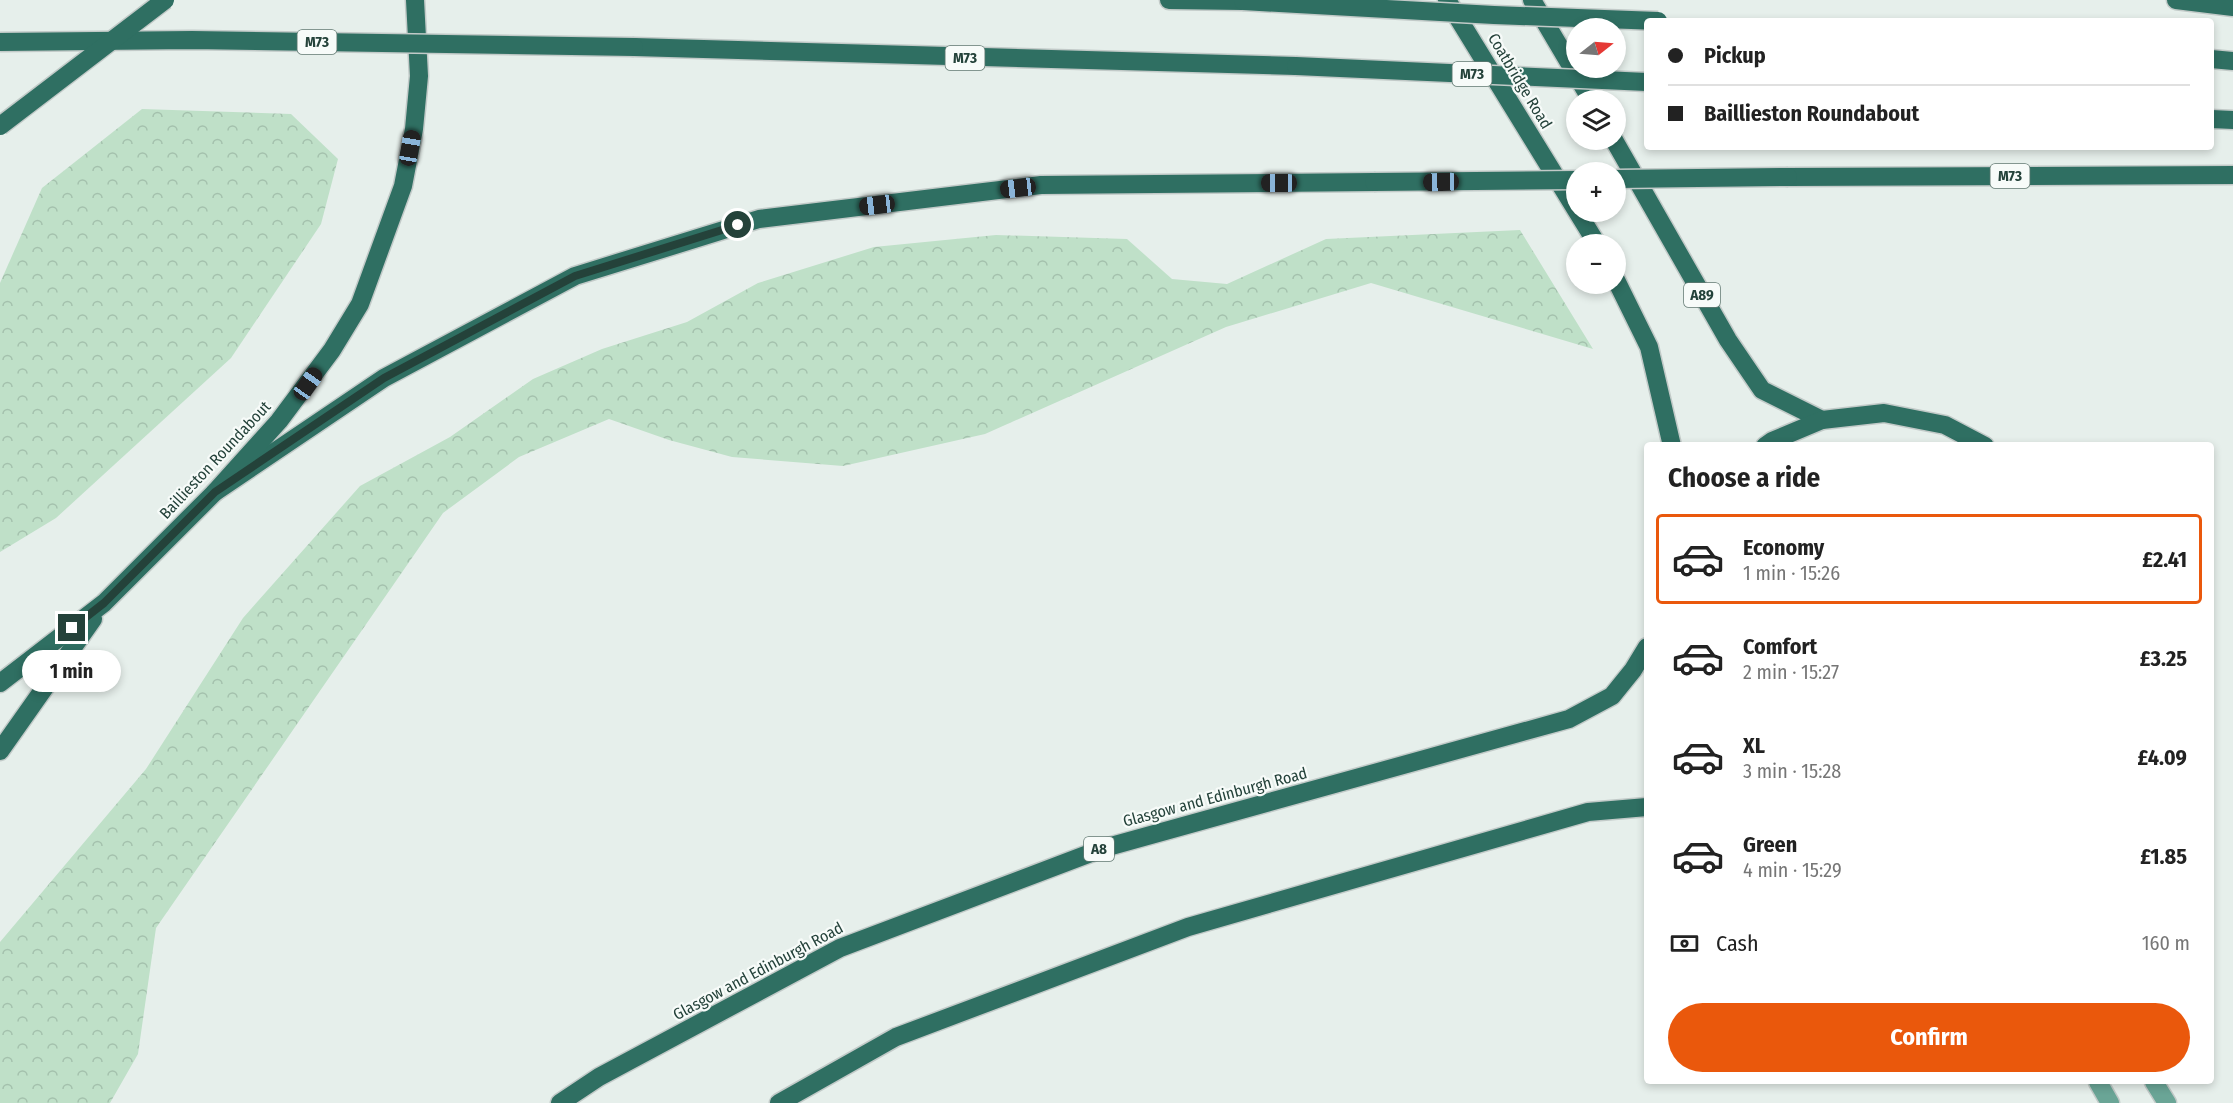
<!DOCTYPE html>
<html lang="en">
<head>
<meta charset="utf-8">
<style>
  body { margin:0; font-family:"Fira Sans Condensed",sans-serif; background:#f6f6f6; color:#222; height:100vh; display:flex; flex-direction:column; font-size:22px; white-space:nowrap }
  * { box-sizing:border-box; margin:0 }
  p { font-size:20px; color:#767676 }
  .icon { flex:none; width:33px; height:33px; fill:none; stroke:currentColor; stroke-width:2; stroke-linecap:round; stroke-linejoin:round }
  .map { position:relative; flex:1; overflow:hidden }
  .sheet { position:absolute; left:1644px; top:442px; width:570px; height:642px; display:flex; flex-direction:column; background:#fff; border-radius:6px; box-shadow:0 3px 9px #0003 }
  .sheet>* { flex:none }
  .guide { position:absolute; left:1644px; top:18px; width:570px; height:132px; border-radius:6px; box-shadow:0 3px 9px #0003; display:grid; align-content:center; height:132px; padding:0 24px; background:#fff }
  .needle { width:39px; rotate:73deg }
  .fabs { position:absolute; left:1566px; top:18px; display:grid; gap:12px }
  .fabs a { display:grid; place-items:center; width:60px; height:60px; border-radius:50%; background:#fff; box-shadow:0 3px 9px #0003; font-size:30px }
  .end { position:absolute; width:27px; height:27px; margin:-14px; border:8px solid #24423a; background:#fff; box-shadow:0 0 0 3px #fff }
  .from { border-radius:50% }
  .bubble { position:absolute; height:42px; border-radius:21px; background:#fff; box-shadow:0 3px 9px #0003; font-size:20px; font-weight:700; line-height:42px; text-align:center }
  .car { position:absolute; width:18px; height:36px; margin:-18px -9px; border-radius:8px; box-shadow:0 0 4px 2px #0007; background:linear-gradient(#222 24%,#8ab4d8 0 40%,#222 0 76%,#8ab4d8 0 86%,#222 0) }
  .guide b { display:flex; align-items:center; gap:21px; height:57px; font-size:22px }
  .guide b+b { border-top:2px solid #e0e0e0 }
  .guide i { width:15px; height:15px; background:#222 }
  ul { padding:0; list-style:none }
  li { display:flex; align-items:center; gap:18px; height:90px; margin:0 12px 9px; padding:0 12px; border:3px solid transparent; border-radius:6px }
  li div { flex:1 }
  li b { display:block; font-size:22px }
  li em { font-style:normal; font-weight:700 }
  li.current { border-color:#ea580c }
  li>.icon { width:54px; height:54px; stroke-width:1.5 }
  h2 { padding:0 24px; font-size:27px; line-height:72px }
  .pay { display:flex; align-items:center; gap:15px; height:66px; padding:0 24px; font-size:22px }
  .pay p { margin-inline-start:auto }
  .button { display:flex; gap:12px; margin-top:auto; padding:12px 24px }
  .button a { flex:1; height:69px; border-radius:36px; background:#ea580c; color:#fff; font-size:24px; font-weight:700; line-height:69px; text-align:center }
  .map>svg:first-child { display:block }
  .forest { fill:url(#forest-crowns) }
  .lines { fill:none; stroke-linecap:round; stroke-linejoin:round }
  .primary-casing { stroke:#c2cac8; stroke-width:21 }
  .highway-casing { stroke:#c2cac8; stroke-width:21 }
  .primary { stroke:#6aa596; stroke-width:18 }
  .highway { stroke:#2f6f62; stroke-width:18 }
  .highway-bridge-casing { stroke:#c2cac8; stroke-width:21; stroke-linecap:butt }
  .highway-bridge { stroke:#2f6f62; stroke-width:18 }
  .route { stroke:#24423a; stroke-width:8 }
  .labels { text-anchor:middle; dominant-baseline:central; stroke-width:4.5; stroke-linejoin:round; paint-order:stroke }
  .shield { fill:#f7fbf9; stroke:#637a73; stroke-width:1.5 }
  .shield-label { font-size:15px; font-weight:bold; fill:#24423a }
  .street-label { font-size:16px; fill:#24423a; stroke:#f7fbf9 }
</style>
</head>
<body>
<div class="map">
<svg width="2233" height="1103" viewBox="0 0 2233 1103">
  <defs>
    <pattern id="forest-crowns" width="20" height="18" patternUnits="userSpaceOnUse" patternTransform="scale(1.5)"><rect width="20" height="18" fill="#bfe0c8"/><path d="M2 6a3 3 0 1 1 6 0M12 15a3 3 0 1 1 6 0" fill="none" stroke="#a4c1ad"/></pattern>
  </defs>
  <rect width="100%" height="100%" fill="#e6efeb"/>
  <g class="forest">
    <path d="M142,109l149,5 47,45 -17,65 -90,134 -175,160 -56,34v-269l42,-95z"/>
    <path d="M1520,230l73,119 -222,-66 -145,44 -241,107 -142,32 -111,-9 -63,-17 -60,-21 -90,38 -76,56 -287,415 -18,126 -28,49h-110v-161l146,-173 97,-151 117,-132 90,-49 83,-58 69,-30 85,-27 71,-39 116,-36 122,-12 131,4 45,40 55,5 99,-45z"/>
  </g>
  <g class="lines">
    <g class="primary-casing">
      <g id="primary">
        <path d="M2098,1082l12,21"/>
        <path d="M2154,1082l13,21"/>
      </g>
    </g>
    <g class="highway-casing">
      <g id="highway">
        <path d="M1169,0l74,1"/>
        <path d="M1447,0l150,244"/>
        <path d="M1532,0l59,100"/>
        <path d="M2176,0l57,7"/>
        <path d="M634,47l662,19"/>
        <path d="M2211,59l22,2"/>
        <path d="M2211,119l22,1"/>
        <path d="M1614,140l114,200 34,50 60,30"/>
        <path d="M1788,177l445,-2"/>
        <path d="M1616,280l33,67 23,99"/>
        <path d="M1765,446l7,-5 50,-21 62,-7 61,12 40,21"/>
        <path d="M215,492l169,-114 191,-102 184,-57 282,-34 333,-3"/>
        <path d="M0,683l104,-80 111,-111 64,-71 53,-71 28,-46 43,-118 11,-57 5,-53 -4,-76"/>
        <path d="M0,751l93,-132"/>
        <path d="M560,1103l39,-26 241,-129 264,-100 465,-129 43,-23 21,-26 14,-23"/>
        <path d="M779,1103l117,-66 292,-110 400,-115 59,-5"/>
      </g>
    </g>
    <use href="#primary" class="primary"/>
    <use href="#highway" class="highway"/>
    <g class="highway-bridge-casing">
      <g id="highway-bridge">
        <path d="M1243,1l251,14 164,6"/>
        <path d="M0,42l192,-2 442,7"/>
        <path d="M1296,66l351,16"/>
        <path d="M0,126l165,-126"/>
        <path d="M1616,179l172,-2"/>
        <path d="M1374,182l202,-2"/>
      </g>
    </g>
    <use href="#highway-bridge" class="highway-bridge"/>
  </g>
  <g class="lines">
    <path class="route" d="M72,628l32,-25 111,-111 169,-114 191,-102 163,-51"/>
  </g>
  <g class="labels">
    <g class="shield">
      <rect x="297.5" y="30" width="39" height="24" rx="4.5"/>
      <rect x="945.5" y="46" width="39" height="24" rx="4.5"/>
      <rect x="1452.5" y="62" width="39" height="24" rx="4.5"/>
      <rect x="1990.5" y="164" width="39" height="24" rx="4.5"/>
      <rect x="1684" y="283" width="36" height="24" rx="4.5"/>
      <rect x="1084" y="837" width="30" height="24" rx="4.5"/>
    </g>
    <g class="shield-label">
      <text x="317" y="42">M73</text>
      <text x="965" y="58">M73</text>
      <text x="1472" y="74">M73</text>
      <text x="2010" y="176">M73</text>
      <text x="1702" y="295">A89</text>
      <text x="1099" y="849">A8</text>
    </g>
    <g class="street-label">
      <text transform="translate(1520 81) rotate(59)">Coatbridge Road</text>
      <text transform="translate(215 460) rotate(-47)">Baillieston Roundabout</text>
      <text transform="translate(1215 797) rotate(-15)">Glasgow and Edinburgh Road</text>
      <text transform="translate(758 971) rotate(-28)">Glasgow and Edinburgh Road</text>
    </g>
  </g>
</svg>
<div class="fabs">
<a><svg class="needle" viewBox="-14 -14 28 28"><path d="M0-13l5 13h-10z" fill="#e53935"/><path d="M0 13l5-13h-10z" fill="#767676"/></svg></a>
<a><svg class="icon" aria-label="layers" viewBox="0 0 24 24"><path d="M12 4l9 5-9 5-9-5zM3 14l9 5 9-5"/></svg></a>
<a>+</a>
<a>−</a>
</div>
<i class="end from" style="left:738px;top:225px"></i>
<i class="end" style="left:72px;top:628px"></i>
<div class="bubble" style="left:22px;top:650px;width:99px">1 min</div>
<i class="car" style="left:410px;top:148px;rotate:10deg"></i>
<i class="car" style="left:1441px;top:182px;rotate:269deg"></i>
<i class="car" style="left:1279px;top:183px;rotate:270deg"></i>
<i class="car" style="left:1018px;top:188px;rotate:263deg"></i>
<i class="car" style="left:877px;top:205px;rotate:263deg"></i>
<i class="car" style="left:308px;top:384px;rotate:35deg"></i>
<div class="guide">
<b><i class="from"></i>Pickup</b>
<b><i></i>Baillieston Roundabout</b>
</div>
<section class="sheet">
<h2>Choose a ride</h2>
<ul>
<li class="current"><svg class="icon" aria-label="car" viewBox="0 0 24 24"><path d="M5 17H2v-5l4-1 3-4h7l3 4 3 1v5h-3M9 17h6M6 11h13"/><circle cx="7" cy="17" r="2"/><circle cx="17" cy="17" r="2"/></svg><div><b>Economy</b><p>1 min · 15:26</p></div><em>£2.41</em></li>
<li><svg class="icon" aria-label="car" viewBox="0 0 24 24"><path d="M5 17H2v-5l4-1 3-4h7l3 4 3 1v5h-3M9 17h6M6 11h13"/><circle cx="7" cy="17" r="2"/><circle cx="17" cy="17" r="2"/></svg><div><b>Comfort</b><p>2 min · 15:27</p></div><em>£3.25</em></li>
<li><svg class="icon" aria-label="car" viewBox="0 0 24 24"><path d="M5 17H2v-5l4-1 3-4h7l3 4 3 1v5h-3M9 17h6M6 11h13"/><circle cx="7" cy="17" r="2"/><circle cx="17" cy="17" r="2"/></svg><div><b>XL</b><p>3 min · 15:28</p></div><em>£4.09</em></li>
<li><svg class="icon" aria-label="car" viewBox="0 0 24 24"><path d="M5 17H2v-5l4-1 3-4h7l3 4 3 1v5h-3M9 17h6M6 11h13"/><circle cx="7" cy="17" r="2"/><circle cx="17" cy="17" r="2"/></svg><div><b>Green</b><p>4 min · 15:29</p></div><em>£1.85</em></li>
</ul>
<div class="pay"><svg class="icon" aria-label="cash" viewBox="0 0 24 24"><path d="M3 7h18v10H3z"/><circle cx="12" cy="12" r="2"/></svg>Cash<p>160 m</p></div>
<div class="button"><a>Confirm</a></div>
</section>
</div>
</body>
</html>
